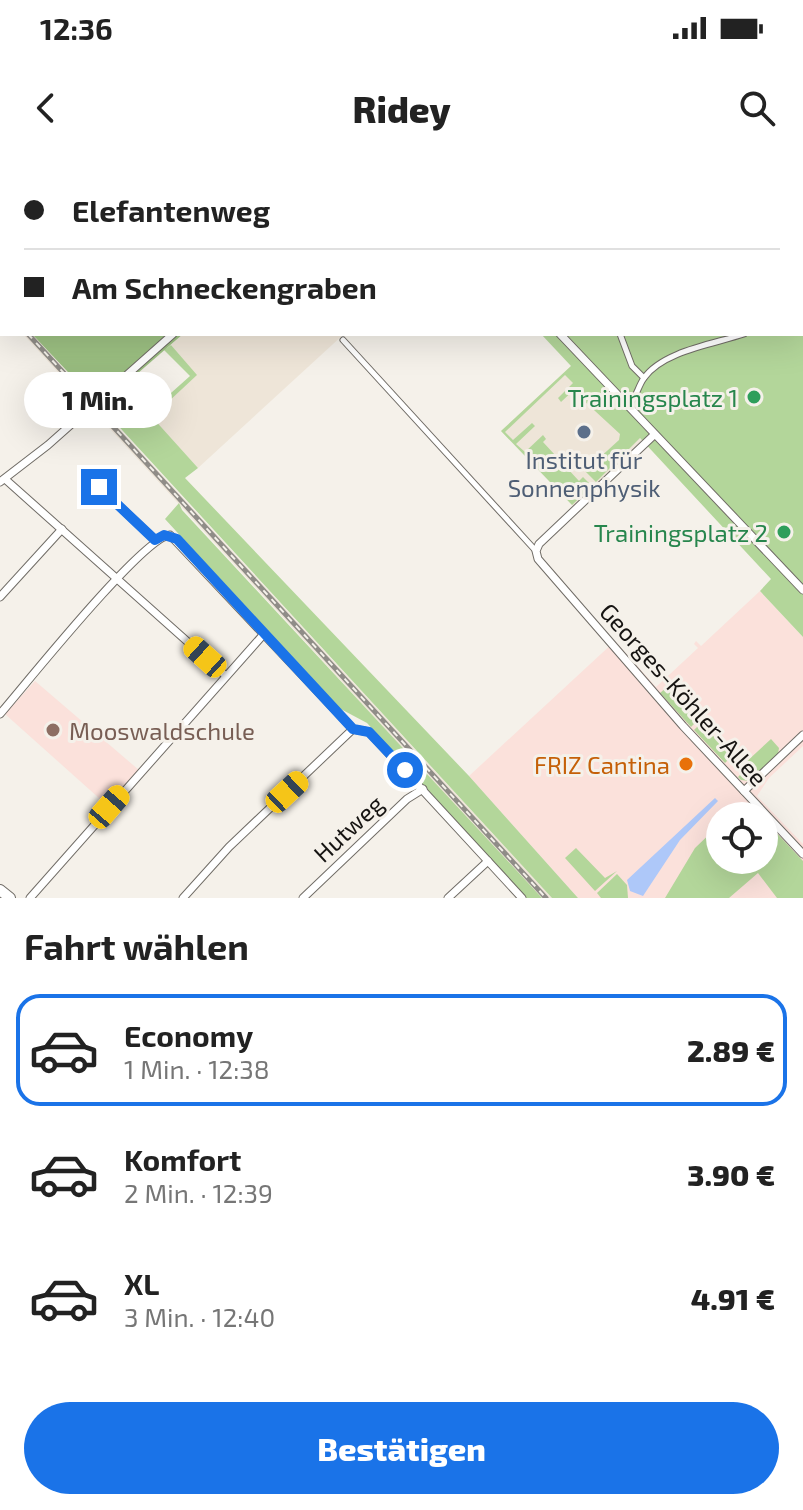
<!DOCTYPE html>
<html lang="de">
<head>
<meta charset="utf-8">
<style>
  body { margin:0; font-family:"Exo 2",sans-serif; background:#f6f6f6; color:#222; height:100vh; display:flex; flex-direction:column; font-size:30px; white-space:nowrap }
  * { box-sizing:border-box; margin:0 }
  p { font-size:26px; color:#767676 }
  .icon { flex:none; width:44px; height:44px; fill:none; stroke:currentColor; stroke-width:2; stroke-linecap:round; stroke-linejoin:round }
  .map { position:relative; height:738px; overflow:hidden }
  .details { display:flex; flex-direction:column; background:#fff; flex:1 }
  .details>* { flex:none }
  .banner { position:absolute; left:0px; top:0px; width:804px; height:176px; box-shadow:0 8px 32px #0002; display:grid; align-content:center; height:176px; padding:0 24px; background:#fff }
  .tools { position:absolute; left:706px; top:642px; display:grid; gap:16px }
  .tools a { display:grid; place-items:center; width:72px; height:72px; border-radius:50%; background:#fff; box-shadow:0 8px 32px #0002; font-size:40px }
  .end { position:absolute; width:36px; height:36px; margin:-18px; border:10px solid #1a73e8; background:#fff; box-shadow:0 0 0 4px #fff }
  .from { border-radius:50% }
  .bubble { position:absolute; height:56px; border-radius:28px; background:#fff; box-shadow:0 8px 32px #0002; font-size:26px; font-weight:800; line-height:56px; text-align:center }
  .car { position:absolute; width:24px; height:48px; margin:-24px -12px; border-radius:10px; box-shadow:0 0 6px 2px #0007; background:linear-gradient(#f5c518 24%,#345 0 40%,#f5c518 0 76%,#345 0 86%,#f5c518 0) }
  .banner b { display:flex; align-items:center; gap:28px; height:76px; font-size:30px }
  .banner b+b { border-top:2px solid #e0e0e0 }
  .banner i { width:20px; height:20px; background:#222 }
  ul { padding:0; list-style:none }
  li { display:flex; align-items:center; gap:24px; height:112px; margin:0 16px 12px; padding:0 8px; border:4px solid transparent; border-radius:24px }
  li div { flex:1 }
  li b { display:block; font-size:30px }
  li em { font-style:normal; font-weight:800 }
  li.active { border-color:#1a73e8 }
  li>.icon { width:72px; height:72px; stroke-width:1.5 }
  h2 { padding:0 24px; font-size:36px; line-height:96px }
  .cta { display:flex; gap:16px; margin-top:auto; padding:16px 24px }
  .cta a { flex:1; height:92px; border-radius:48px; background:#1a73e8; color:#fff; font-size:32px; font-weight:800; line-height:92px; text-align:center }
  .status { display:flex; justify-content:space-between; align-items:center; height:56px; padding:0 40px; background:#fff; direction:ltr }
  .status svg { height:22px; fill:currentColor }
  header { display:flex; justify-content:space-between; align-items:center; height:104px; padding:0 24px; background:#fff; font-size:36px; font-weight:800 }
  .map>svg:first-child { display:block }
  .built { fill:#eee5d8 }
  .education { fill:#fbe1db; fill-rule:evenodd }
  .green { fill:#b3d69a }
  .forest { fill:#9cc082 }
  .water { fill:#aec8f9 }
  .lines { fill:none; stroke-linecap:round; stroke-linejoin:round }
  .pedestrian-casing { stroke:#706c66; stroke-width:7 }
  .minor-casing { stroke:#706c66; stroke-width:9 }
  .secondary-casing { stroke:#706c66; stroke-width:12 }
  .pedestrian { stroke:#fff; stroke-width:5 }
  .minor { stroke:#fff; stroke-width:7 }
  .secondary { stroke:#fff; stroke-width:10 }
  .rail-casing { stroke:#908d88; stroke-width:5 }
  .rail { stroke:#f5f1ea; stroke-width:2; stroke-dasharray:6; stroke-linecap:butt }
  .route { stroke:#1a73e8; stroke-width:10 }
  .leisure-dot { fill:#2e9e5b; stroke:#f5f1ea; stroke-width:3 }
  .service-dot { fill:#5c6f8a; stroke:#f5f1ea; stroke-width:3 }
  .education-dot { fill:#8d6e63; stroke:#f5f1ea; stroke-width:3 }
  .food-dot { fill:#e8710a; stroke:#f5f1ea; stroke-width:3 }
  .labels { text-anchor:middle; dominant-baseline:central; stroke-width:6; stroke-linejoin:round; paint-order:stroke }
  .leisure-label { font-size:24px; fill:#27864d; stroke:#f5f1ea; text-anchor:end }
  .service-label { font-size:24px; fill:#4e5e75; stroke:#f5f1ea }
  .street-label { font-size:24px; fill:#161412; stroke:#f5f1ea }
  .education-label { font-size:24px; fill:#785e54; stroke:#f5f1ea; text-anchor:start }
  .food-label { font-size:24px; fill:#c56008; stroke:#f5f1ea; text-anchor:end }
</style>
</head>
<body>
<div class="status"><b>12:36</b><svg viewBox="0 0 49 12"><path d="M0 12V9h3v3zM5 12V6h3v6zM10 12V3h3v9zM15 12V0h3v12zM26 1h20v11H26zM47 4h2v5h-2z"/></svg></div>
<header><svg class="icon" aria-label="back" viewBox="0 0 24 24"><path d="M15 5l-7 7 7 7"/></svg>Ridey<svg class="icon" aria-label="search" viewBox="0 0 24 24"><circle cx="10" cy="10" r="6"/><path d="M15 15l6 6"/></svg></header>
<div class="map">
<svg width="803" height="738" viewBox="0 0 803 738">
  <rect width="100%" height="100%" fill="#f5f1ea"/>
  <g class="built">
    <path d="M23,174h9l520,564h-10l-32,-33z"/>
    <path d="M183,174h161l-146,134 -47,-51 45,-42 -25,-30z"/>
    <path d="M571,206l77,81 -70,64 -77,-80z"/>
  </g>
  <g class="education">
    <path d="M760,431l43,46v109l-34,32 -12,18 46,48v54h-225l-109,-122 146,-135 41,46 42,-39 -4,-4 2,-3 5,5zM720,656h44v44h-44z"/>
    <path d="M35,521l105,90 -31,36 -104,-93z"/>
  </g>
  <g class="green">
    <path d="M484,0h319v477l-43,-46 11,-12 -131,-141 -44,44 -11,-11 34,-31 1,-6 -38,-35 3,-4 -8,-8 -16,15 -3,-4 15,-15 -8,-8 -60,57 8,8 19,-17 3,3 -19,18 9,8 18,-17 3,4 -3,3 36,39 4,-4 9,9 -20,19 -71,-74 70,-65 -30,-32h261v-172z"/>
    <path d="M171,185l26,30 -45,42 46,51 -13,10 284,298 109,122h-26l-452,-492 8,-6 26,26 56,-50 -26,-26z"/>
    <path d="M179,343l3,7 360,388h-16l-159,-175 -30,-16 -172,-188z"/>
    <path d="M667,527l31,33 -7,7 -31,-34z"/>
    <path d="M701,563l31,33 -7,7 -31,-33z"/>
    <path d="M771,579l8,9 -1,6 -29,27 -8,-1 -3,-3 9,-9 -3,-4z"/>
    <path d="M720,664v36h44v-35l8,3 31,33v37h-26l-19,-25 -29,25h-64l30,-50z"/>
    <path d="M576,688l29,30 12,-7 -22,20 -30,-33z"/>
    <path d="M617,714l10,11 1,13h-27l-4,-5z"/>
  </g>
  <g class="forest">
    <path d="M0,0h377l2,2h-377v139z"/>
    <path d="M32,174h151l-83,72z"/>
  </g>
  <path class="water" d="M715,638l3,3 -38,39 -37,56 -13,-5 -3,-11z"/>
  <g class="lines">
    <g class="pedestrian-casing">
      <g id="pedestrian">
        <path d="M548,0l4,2"/>
        <path d="M561,0l1,2"/>
        <path d="M768,0v2"/>
        <path d="M802,97l1,3"/>
        <path d="M802,154h1"/>
        <path d="M620,174l12,32 12,12"/>
        <path d="M343,180l193,211"/>
        <path d="M627,246c10,-8 10,-18 17,-28 19,-27 70,-34 100,-44"/>
      </g>
    </g>
    <g class="minor-casing">
      <g id="minor">
        <path d="M509,2l2,-2"/>
        <path d="M560,174l243,256"/>
        <path d="M654,275l-115,109 -3,7 2,8 145,167 120,128"/>
        <path d="M5,319l221,197"/>
        <path d="M0,322l48,-37 125,-111"/>
        <path d="M99,327l56,53"/>
        <path d="M0,437l62,-68"/>
        <path d="M0,554c25,-29 143,-177 170,-179l183,194 16,3 153,166"/>
        <path d="M744,631l59,-56"/>
        <path d="M30,738l233,-263"/>
        <path d="M183,738l46,-51 124,-118"/>
        <path d="M303,738l104,-99 16,-10"/>
        <path d="M448,738l40,-37"/>
      </g>
    </g>
    <g class="secondary-casing">
      <path id="secondary" d="M0,730l10,8"/>
    </g>
    <use href="#pedestrian" class="pedestrian"/>
    <use href="#minor" class="minor"/>
    <use href="#secondary" class="secondary"/>
    <g class="rail-casing">
      <g id="rail">
        <path d="M0,143l2,2"/>
        <path d="M28,174l518,564"/>
      </g>
    </g>
    <use href="#rail" class="rail"/>
  </g>
  <g class="lines">
    <path class="route" d="M99,327l56,53 9,-5 13,4 176,190 16,3 36,38"/>
  </g>
  <g class="leisure-dot">
    <circle cx="754" cy="237" r="8"/>
    <circle cx="784" cy="372" r="8"/>
  </g>
  <circle class="service-dot" cx="584" cy="272" r="8"/>
  <circle class="education-dot" cx="53" cy="570" r="8"/>
  <circle class="food-dot" cx="686" cy="604" r="8"/>
  <g class="labels">
    <g class="leisure-label">
      <text x="738" y="237">Trainingsplatz 1</text>
      <text x="768" y="372">Trainingsplatz 2</text>
    </g>
    <g class="service-label">
      <text x="584" y="299">Institut für<tspan x="584" dy="28">Sonnenphysik</tspan></text>
    </g>
    <g class="street-label">
      <text transform="translate(684 534) rotate(48)">Georges-Köhler-Allee</text>
      <text transform="translate(348 668) rotate(-43)">Hutweg</text>
    </g>
    <g class="education-label">
      <text x="69" y="570">Mooswaldschule</text>
    </g>
    <g class="food-label">
      <text x="670" y="604">FRIZ Cantina</text>
    </g>
  </g>
</svg>
<div class="tools">
<a><svg class="icon" aria-label="locate" viewBox="0 0 24 24"><circle cx="12" cy="12" r="6"/><path d="M12 2v4M12 18v4M2 12h4M18 12h4"/></svg></a>
</div>
<i class="end from" style="left:405px;top:610px"></i>
<i class="end" style="left:99px;top:327px"></i>
<div class="bubble" style="left:24px;top:212px;width:148px">1 Min.</div>
<i class="car" style="left:205px;top:497px;rotate:312deg"></i>
<i class="car" style="left:287px;top:632px;rotate:47deg"></i>
<i class="car" style="left:109px;top:647px;rotate:41deg"></i>
<div class="banner">
<b><i class="from"></i>Elefantenweg</b>
<b><i></i>Am Schneckengraben</b>
</div>
</div>
<section class="details">
<h2>Fahrt wählen</h2>
<ul>
<li class="active"><svg class="icon" aria-label="car" viewBox="0 0 24 24"><path d="M5 17H2v-5l4-1 3-4h7l3 4 3 1v5h-3M9 17h6M6 11h13"/><circle cx="7" cy="17" r="2"/><circle cx="17" cy="17" r="2"/></svg><div><b>Economy</b><p>1 Min. · 12:38</p></div><em>2.89 €</em></li>
<li><svg class="icon" aria-label="car" viewBox="0 0 24 24"><path d="M5 17H2v-5l4-1 3-4h7l3 4 3 1v5h-3M9 17h6M6 11h13"/><circle cx="7" cy="17" r="2"/><circle cx="17" cy="17" r="2"/></svg><div><b>Komfort</b><p>2 Min. · 12:39</p></div><em>3.90 €</em></li>
<li><svg class="icon" aria-label="car" viewBox="0 0 24 24"><path d="M5 17H2v-5l4-1 3-4h7l3 4 3 1v5h-3M9 17h6M6 11h13"/><circle cx="7" cy="17" r="2"/><circle cx="17" cy="17" r="2"/></svg><div><b>XL</b><p>3 Min. · 12:40</p></div><em>4.91 €</em></li>
</ul>
<div class="cta"><a>Bestätigen</a></div>
</section>
</body>
</html>
